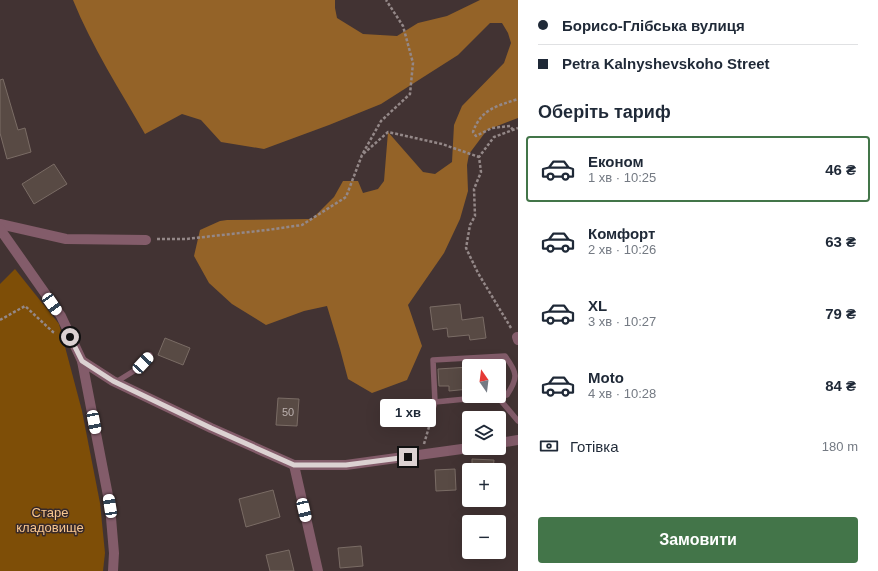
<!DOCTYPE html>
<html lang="uk">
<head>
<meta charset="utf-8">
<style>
  body { margin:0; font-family:Arial,sans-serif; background:#f2f2f3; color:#1f2937; height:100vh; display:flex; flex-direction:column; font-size:15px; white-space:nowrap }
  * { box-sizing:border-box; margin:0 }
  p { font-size:13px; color:#747a83 }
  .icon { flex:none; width:22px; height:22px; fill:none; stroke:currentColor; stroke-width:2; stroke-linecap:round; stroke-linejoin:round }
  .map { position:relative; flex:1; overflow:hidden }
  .drawer { display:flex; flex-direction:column; background:#fff; width:360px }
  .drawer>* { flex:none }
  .top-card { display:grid; align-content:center; height:88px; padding:0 20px; background:#fff }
  .needle { width:26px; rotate:346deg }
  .fabs { position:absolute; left:462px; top:359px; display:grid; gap:8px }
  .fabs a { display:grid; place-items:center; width:44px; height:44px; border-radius:4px; background:#fff; box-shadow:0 4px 16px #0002; font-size:20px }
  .end { position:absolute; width:18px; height:18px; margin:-9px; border:5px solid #dcd2d2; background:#111; box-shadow:0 0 0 2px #111 }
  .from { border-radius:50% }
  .bubble { position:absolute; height:28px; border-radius:4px; background:#fff; box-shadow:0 4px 16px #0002; font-size:13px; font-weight:700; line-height:28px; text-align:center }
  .car { position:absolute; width:12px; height:24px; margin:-12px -6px; border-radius:5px; box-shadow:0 0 3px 1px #0007; background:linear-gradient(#fff 24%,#345 0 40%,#fff 0 76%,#345 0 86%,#fff 0) }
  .top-card b { display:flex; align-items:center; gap:14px; height:38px; font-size:15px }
  .top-card b+b { border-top:1px solid #e0e1e3 }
  .top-card i { width:10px; height:10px; background:#1f2937 }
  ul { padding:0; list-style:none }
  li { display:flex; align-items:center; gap:12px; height:66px; margin:0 8px 6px; padding:0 12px; border:2px solid transparent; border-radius:4px }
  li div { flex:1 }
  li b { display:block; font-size:15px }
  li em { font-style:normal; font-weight:700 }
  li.current { border-color:#437549 }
  li>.icon { width:36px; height:36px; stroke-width:1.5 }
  h2 { padding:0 20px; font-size:18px; line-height:48px }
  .pay { display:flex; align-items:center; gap:10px; height:44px; padding:0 20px; font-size:15px }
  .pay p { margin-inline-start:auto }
  .cta { display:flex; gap:8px; margin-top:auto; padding:8px 20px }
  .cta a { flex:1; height:46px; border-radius:4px; background:#437549; color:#fff; font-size:16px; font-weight:700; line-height:46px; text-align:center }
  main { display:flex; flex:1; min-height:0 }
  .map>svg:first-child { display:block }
  .green { fill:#7e4e07 }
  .forest { fill:#946328 }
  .building { fill:#584a44; stroke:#7a6c65 }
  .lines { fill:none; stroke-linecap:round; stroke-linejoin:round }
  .path { stroke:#948888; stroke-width:2.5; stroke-dasharray:3 2; stroke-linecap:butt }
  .service { stroke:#835c6a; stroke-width:5.5 }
  .minor { stroke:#835c6a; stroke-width:10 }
  .route { stroke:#dcd2d2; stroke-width:5 }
  .labels { text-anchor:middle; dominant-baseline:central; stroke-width:3; stroke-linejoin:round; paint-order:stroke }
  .number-label { font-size:11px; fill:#bbb0ae }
  .park-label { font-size:13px; fill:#f8c68f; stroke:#372929 }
</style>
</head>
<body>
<main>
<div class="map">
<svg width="518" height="571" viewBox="0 0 518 571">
  <rect width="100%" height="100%" fill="#423333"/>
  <path class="green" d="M15,269l44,55 23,87 18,92 5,50 -2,18h-103v-287z"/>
  <path class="forest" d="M73,0h262v8l2,10 26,16 34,2 21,-13 29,-7 33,-16h38v118l-31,12 -18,24 -2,11 1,26 -8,28 -16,34 -36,52 14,41 -15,34 -35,13 -24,-14 -8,-30 -13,-43 -23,5 -38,14 -34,-21 -23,-21 -15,-27 6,-26 20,-9 7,-1 85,-1 22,-22 9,-16h15l5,12 15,-4 6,-8 4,-49 35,40 12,2 17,-12 2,-37 8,-19 42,-43 7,-20 -3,-10 -6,-10h-12l-32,32 -77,49 -52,21 -65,24 -43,-7 -20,-22 -19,-6 -37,20c-25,-44 -53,-87 -72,-134z"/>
  <g class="building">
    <path d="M3,79l15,51 7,-2 6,24 -24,7 -7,-26v-53z"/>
    <path d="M54,164l13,20 -33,20 -12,-20z"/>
    <path d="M460,304l2,16 21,-3 3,21 -16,2 -1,-5 -21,2 -1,-9 -14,2 -3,-23z"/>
    <path d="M165,338l25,10 -7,17 -25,-10z"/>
    <path d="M469,367v22l-20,2v-5h-10l-1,-17z"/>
    <path d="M278,398l21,1 -2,27 -21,-1z"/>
    <path d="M472,459l22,1 -1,10h-21z"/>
    <path d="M455,469l1,21 -20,1 -1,-21z"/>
    <path d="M273,490l7,27 -34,10 -7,-28z"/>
    <path d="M361,546l2,20 -23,2 -2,-20z"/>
    <path d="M289,550l5,21h-24l-4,-16z"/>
  </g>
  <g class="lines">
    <g class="path">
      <path d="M513,130l-3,-4 -18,2 -16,8 -3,-4c8,-23 24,-26 45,-33"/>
      <path d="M363,153l18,-32 29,-27 3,-31 -10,-37 -17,-26"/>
      <path d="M157,239h29l81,-9 35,-5 44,-28 16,-42 26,-23 54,12 37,13"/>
      <path d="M0,320l25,-14 28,26 3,1"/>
      <path d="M511,328l-33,-55 -12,-25 4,-23 5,-9 -1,-27 7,-17 -2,-15 15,-20 24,-9"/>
      <path d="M424,444l7,-24"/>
    </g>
    <g class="service">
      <path d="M116,382l21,-13 13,-14"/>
      <path d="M497,396l21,25"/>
      <path d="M432,412l3,-10 72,-7c11,-17 11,-22 -2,-39l-72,4 2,42"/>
    </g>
    <g class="minor">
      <path d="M0,224l66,15 80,1"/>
      <path d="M0,229l61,87 21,45 28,145 4,47 -1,18"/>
      <path d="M517,337l1,3"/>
      <path d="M82,361l31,20 98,47 83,37h52l123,-17"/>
      <path d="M499,443l19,-3"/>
      <path d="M294,465l24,106"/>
    </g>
  </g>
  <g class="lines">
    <path class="route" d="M70,337l12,24 31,20 98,47 83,37h52l62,-8"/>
  </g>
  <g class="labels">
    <g class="number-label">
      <text x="288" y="412">50</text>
    </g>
    <g class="park-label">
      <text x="50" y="512">Старе<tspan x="50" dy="15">кладовище</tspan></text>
    </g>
  </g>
</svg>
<div class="fabs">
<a><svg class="needle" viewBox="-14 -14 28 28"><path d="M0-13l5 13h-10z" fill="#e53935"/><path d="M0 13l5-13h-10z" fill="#747a83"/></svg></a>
<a><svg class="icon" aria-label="layers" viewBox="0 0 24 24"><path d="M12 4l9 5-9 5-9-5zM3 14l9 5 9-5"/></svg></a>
<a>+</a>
<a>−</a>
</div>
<i class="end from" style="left:70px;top:337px"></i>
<i class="end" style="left:408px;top:457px"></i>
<div class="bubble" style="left:380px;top:399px;width:56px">1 хв</div>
<i class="car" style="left:52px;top:304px;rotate:145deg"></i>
<i class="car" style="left:143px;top:363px;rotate:43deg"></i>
<i class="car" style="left:94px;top:422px;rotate:169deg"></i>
<i class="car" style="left:110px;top:506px;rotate:351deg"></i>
<i class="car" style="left:304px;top:510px;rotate:167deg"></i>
</div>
<section class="drawer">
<div class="top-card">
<b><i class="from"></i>Борисо-Глібська вулиця</b>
<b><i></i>Petra Kalnyshevskoho Street</b>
</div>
<h2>Оберіть тариф</h2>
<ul>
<li class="current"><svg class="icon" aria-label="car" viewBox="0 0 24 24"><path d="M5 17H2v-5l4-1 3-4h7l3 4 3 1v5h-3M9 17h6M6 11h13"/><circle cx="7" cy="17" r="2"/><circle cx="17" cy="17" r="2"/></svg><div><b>Економ</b><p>1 хв · 10:25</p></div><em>46 ₴</em></li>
<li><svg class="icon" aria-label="car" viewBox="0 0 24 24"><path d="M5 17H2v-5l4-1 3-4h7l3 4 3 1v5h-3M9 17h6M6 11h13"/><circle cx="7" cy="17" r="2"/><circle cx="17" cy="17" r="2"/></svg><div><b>Комфорт</b><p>2 хв · 10:26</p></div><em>63 ₴</em></li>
<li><svg class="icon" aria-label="car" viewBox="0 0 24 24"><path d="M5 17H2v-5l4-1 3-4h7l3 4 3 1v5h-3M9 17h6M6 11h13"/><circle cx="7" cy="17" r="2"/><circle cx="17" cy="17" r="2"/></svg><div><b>XL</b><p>3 хв · 10:27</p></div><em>79 ₴</em></li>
<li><svg class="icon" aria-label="car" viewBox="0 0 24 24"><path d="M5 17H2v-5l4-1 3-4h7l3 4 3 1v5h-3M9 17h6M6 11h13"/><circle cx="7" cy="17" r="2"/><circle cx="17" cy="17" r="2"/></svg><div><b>Moto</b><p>4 хв · 10:28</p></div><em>84 ₴</em></li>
</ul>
<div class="pay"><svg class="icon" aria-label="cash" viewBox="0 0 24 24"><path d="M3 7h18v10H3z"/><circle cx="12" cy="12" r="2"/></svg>Готівка<p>180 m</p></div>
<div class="cta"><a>Замовити</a></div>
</section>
</main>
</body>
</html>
